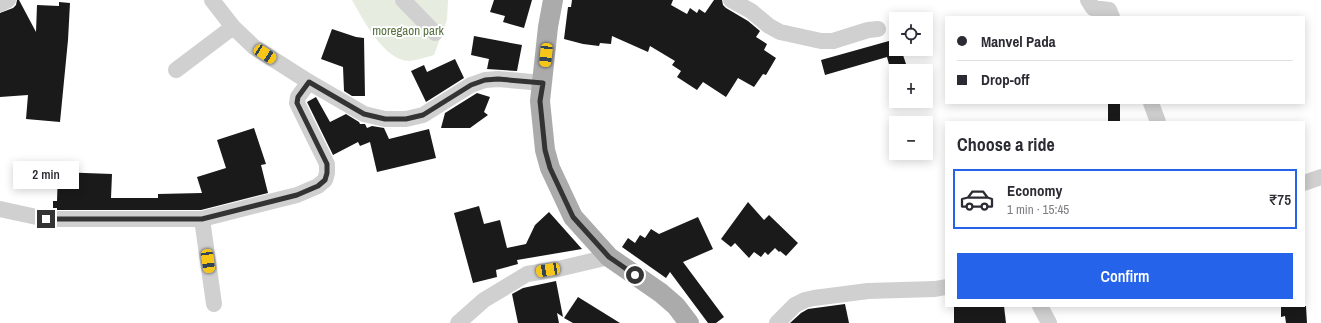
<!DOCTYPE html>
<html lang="en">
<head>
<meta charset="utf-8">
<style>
  body { margin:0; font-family:"Archivo Narrow",sans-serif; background:#f7f7f7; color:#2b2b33; height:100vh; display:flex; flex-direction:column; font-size:15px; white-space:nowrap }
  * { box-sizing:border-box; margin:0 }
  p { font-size:13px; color:#7c7c81 }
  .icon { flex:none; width:22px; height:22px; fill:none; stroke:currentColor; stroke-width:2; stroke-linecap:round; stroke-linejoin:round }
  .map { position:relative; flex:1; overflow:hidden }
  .side { position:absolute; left:945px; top:121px; width:360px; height:186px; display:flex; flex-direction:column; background:#fff; border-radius:0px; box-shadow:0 2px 10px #0003 }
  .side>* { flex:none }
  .top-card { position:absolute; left:945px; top:16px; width:360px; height:88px; border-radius:0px; box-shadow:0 2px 10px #0003; display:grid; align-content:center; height:88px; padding:0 12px; background:#fff }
  .controls { position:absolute; left:889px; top:12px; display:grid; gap:8px }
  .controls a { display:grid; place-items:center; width:44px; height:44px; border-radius:0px; background:#fff; box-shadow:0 2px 10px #0003; font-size:20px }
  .end { position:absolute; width:18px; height:18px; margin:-9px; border:5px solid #333; background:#fff; box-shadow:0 0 0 2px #fff }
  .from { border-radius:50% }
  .bubble { position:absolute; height:28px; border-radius:0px; background:#fff; box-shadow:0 2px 10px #0003; font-size:13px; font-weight:600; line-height:28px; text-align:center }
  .car { position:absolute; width:12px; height:24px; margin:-12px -6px; border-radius:5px; box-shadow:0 0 3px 1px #0007; background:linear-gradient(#f5c518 24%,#345 0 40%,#f5c518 0 76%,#345 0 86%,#f5c518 0) }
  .top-card b { display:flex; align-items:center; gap:14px; height:38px; font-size:15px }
  .top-card b+b { border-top:1px solid #e1e1e2 }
  .top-card i { width:10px; height:10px; background:#2b2b33 }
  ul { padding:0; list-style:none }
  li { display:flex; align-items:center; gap:12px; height:60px; margin:0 8px 6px; padding:0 4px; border:2px solid transparent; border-radius:0px }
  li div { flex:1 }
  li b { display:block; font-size:15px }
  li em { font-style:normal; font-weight:600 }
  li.current { border-color:#2563eb }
  li>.icon { width:36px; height:36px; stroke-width:1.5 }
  h2 { padding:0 12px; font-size:18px; line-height:48px }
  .action { display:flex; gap:8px; margin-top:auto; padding:8px 12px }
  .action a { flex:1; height:46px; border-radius:0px; background:#2563eb; color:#fff; font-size:16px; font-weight:600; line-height:46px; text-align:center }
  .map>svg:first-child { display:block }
  .green { fill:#e6ecdf }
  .building { fill:#1a1a1a }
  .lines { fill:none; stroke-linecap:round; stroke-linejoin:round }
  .minor { stroke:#d0d0d0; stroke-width:16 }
  .major { stroke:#ababab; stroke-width:20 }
  .route { stroke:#333; stroke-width:5 }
  .labels { text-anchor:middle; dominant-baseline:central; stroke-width:4; stroke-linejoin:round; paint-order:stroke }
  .park-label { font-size:13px; fill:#56703f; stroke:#fff }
</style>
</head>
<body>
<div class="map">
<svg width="1321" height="323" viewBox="0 0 1321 323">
  <rect width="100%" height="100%" fill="#fff"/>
  <path class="green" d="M352,0h96l-1,20 -13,35c-8,2 -17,5 -24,6 -25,1 -48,-43 -58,-61z"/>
  <g class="building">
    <path d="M17,0h2l17,32 1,-27 22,1v-4l11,1 -2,37 -8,82 -34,-3 2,-24 -28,2v-84l13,-5 3,-3z"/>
    <path d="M494,0h38l-8,28 -21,-6 2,-6 -15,-4z"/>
    <path d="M572,0h101l-2,5 16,9 3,-6 7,5 2,-4 6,4 9,-13h8l1,5 3,3 22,13 12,10 -4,6 11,7 -3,6 12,8 -10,17 -3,-1 -9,13 -16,-9 -12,19 -23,-15 -6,8 -20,-13 4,-6 -9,-6 3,-4 -25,-15 -2,6 -36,-16 -1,8 -11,-1 -1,3 -16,-2 -19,-5 4,-32h3z"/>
    <path d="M332,29l24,8 8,1 1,58h-13l-8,-5 -1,-24 -22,-8z"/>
    <path d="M474,36l48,9 -5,26 -30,-2 2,-10 -18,-4z"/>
    <path d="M896,39v10h5l6,18 -16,5 -4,-15 -62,18 -4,-15z"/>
    <path d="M455,59l9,19 -38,24 -15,-31 13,-6 3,7z"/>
    <path d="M477,93l13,4 -6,15 4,3 -18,13h-29l4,-15z"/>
    <path d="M316,97l14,25 16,-8 13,8 1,2h5l2,4 5,-2 12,2 5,11 40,-10 7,29 -59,14 -7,-30 -10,4 -2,-4 -25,13 -26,-53z"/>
    <rect x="1108" y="103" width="12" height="19"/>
    <path d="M254,128l12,36 -5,1 7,28 -67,17h-148v-9h4l1,-29 54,2 -1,24h47v-4l44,-1 -5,-16 29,-9 -9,-28z"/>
    <path d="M748,202l16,18 5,-5 29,28 -12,13 -6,-5 -1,1 -4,-4 -7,7 -3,-3 -4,5 -7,-5 -5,6 -14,-15 -4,4 -10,-8z"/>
    <path d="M479,206l5,18 16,-4 7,28 19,-4 9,-19 14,-13 33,37 -65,11 1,4 -22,6 1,7 -24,6 -19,-70z"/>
    <path d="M698,217l15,32 -30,13 41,55 -8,6h-8l-38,-51 -4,6 -44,-31 6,-9 7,5 5,-8 5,3 6,-9 8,5z"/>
    <path d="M556,281l7,36 -6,-4 2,10h-41l-6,-29 11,-6z"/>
    <path d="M578,297l42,26h-47l-9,-5z"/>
    <path d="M845,304l4,19h-59l11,-10 7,-4z"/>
    <path d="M954,306h50l2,17h-52z"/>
    <path d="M1281,306h25l1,17h-21l-1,-7 -4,1z"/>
  </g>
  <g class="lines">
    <g class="minor">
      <path d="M212,0l21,27 21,20 55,35"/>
      <path d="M403,0l32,33"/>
      <path d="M731,0l20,11 18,15 11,6 41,9h12l35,-11 10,-1"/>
      <path d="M1088,0l5,8 16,2 3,7"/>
      <path d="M0,4l8,-4"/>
      <path d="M176,70l57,-43"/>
      <path d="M1151,103l7,19"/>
      <path d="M1304,183l17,-6"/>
      <path d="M0,209l46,10h156l95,-24 21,-9 7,-6 2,-7v-9l-30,-61 1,-6 11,-15 55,32 21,5h21l17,-4 48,-30 14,-5 13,-1 45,4"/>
      <path d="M202,219l12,85"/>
      <path d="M1040,306l9,17"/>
      <path d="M458,323l26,-23 43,-26 31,-5 51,-12"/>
      <path d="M777,323l18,-18 10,-5 9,-2 54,-7 67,-2 11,-2"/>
    </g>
    <path class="major" d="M553,0l-5,27 -8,74 5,49 5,18 23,49 36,40 52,36 15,13 13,17"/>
  </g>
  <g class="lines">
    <path class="route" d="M46,219h156l95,-24 21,-9 7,-6 2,-7v-9l-30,-61 1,-6 11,-15 55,32 21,5h21l17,-4 48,-30 14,-5 13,-1 45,4 -3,18 5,49 5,18 23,49 36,40 26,18"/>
  </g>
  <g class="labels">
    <g class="park-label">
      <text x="408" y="30">moregaon park</text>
    </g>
  </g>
</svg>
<div class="controls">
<a><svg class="icon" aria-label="locate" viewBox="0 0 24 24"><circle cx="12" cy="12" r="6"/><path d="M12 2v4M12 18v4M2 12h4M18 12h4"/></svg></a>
<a>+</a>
<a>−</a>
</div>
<i class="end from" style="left:635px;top:275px"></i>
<i class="end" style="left:46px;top:219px"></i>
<div class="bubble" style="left:13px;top:161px;width:66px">2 min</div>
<i class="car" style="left:265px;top:54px;rotate:123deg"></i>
<i class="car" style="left:546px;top:55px;rotate:186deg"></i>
<i class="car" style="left:208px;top:261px;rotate:172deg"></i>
<i class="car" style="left:548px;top:270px;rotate:260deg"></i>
<div class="top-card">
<b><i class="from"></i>Manvel Pada</b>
<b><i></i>Drop-off</b>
</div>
<section class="side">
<h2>Choose a ride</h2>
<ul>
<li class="current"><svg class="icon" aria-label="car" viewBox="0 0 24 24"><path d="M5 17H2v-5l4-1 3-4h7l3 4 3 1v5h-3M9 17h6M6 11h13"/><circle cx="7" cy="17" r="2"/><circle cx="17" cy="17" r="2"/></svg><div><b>Economy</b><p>1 min · 15:45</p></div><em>₹75</em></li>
</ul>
<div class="action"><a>Confirm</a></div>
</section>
</div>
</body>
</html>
